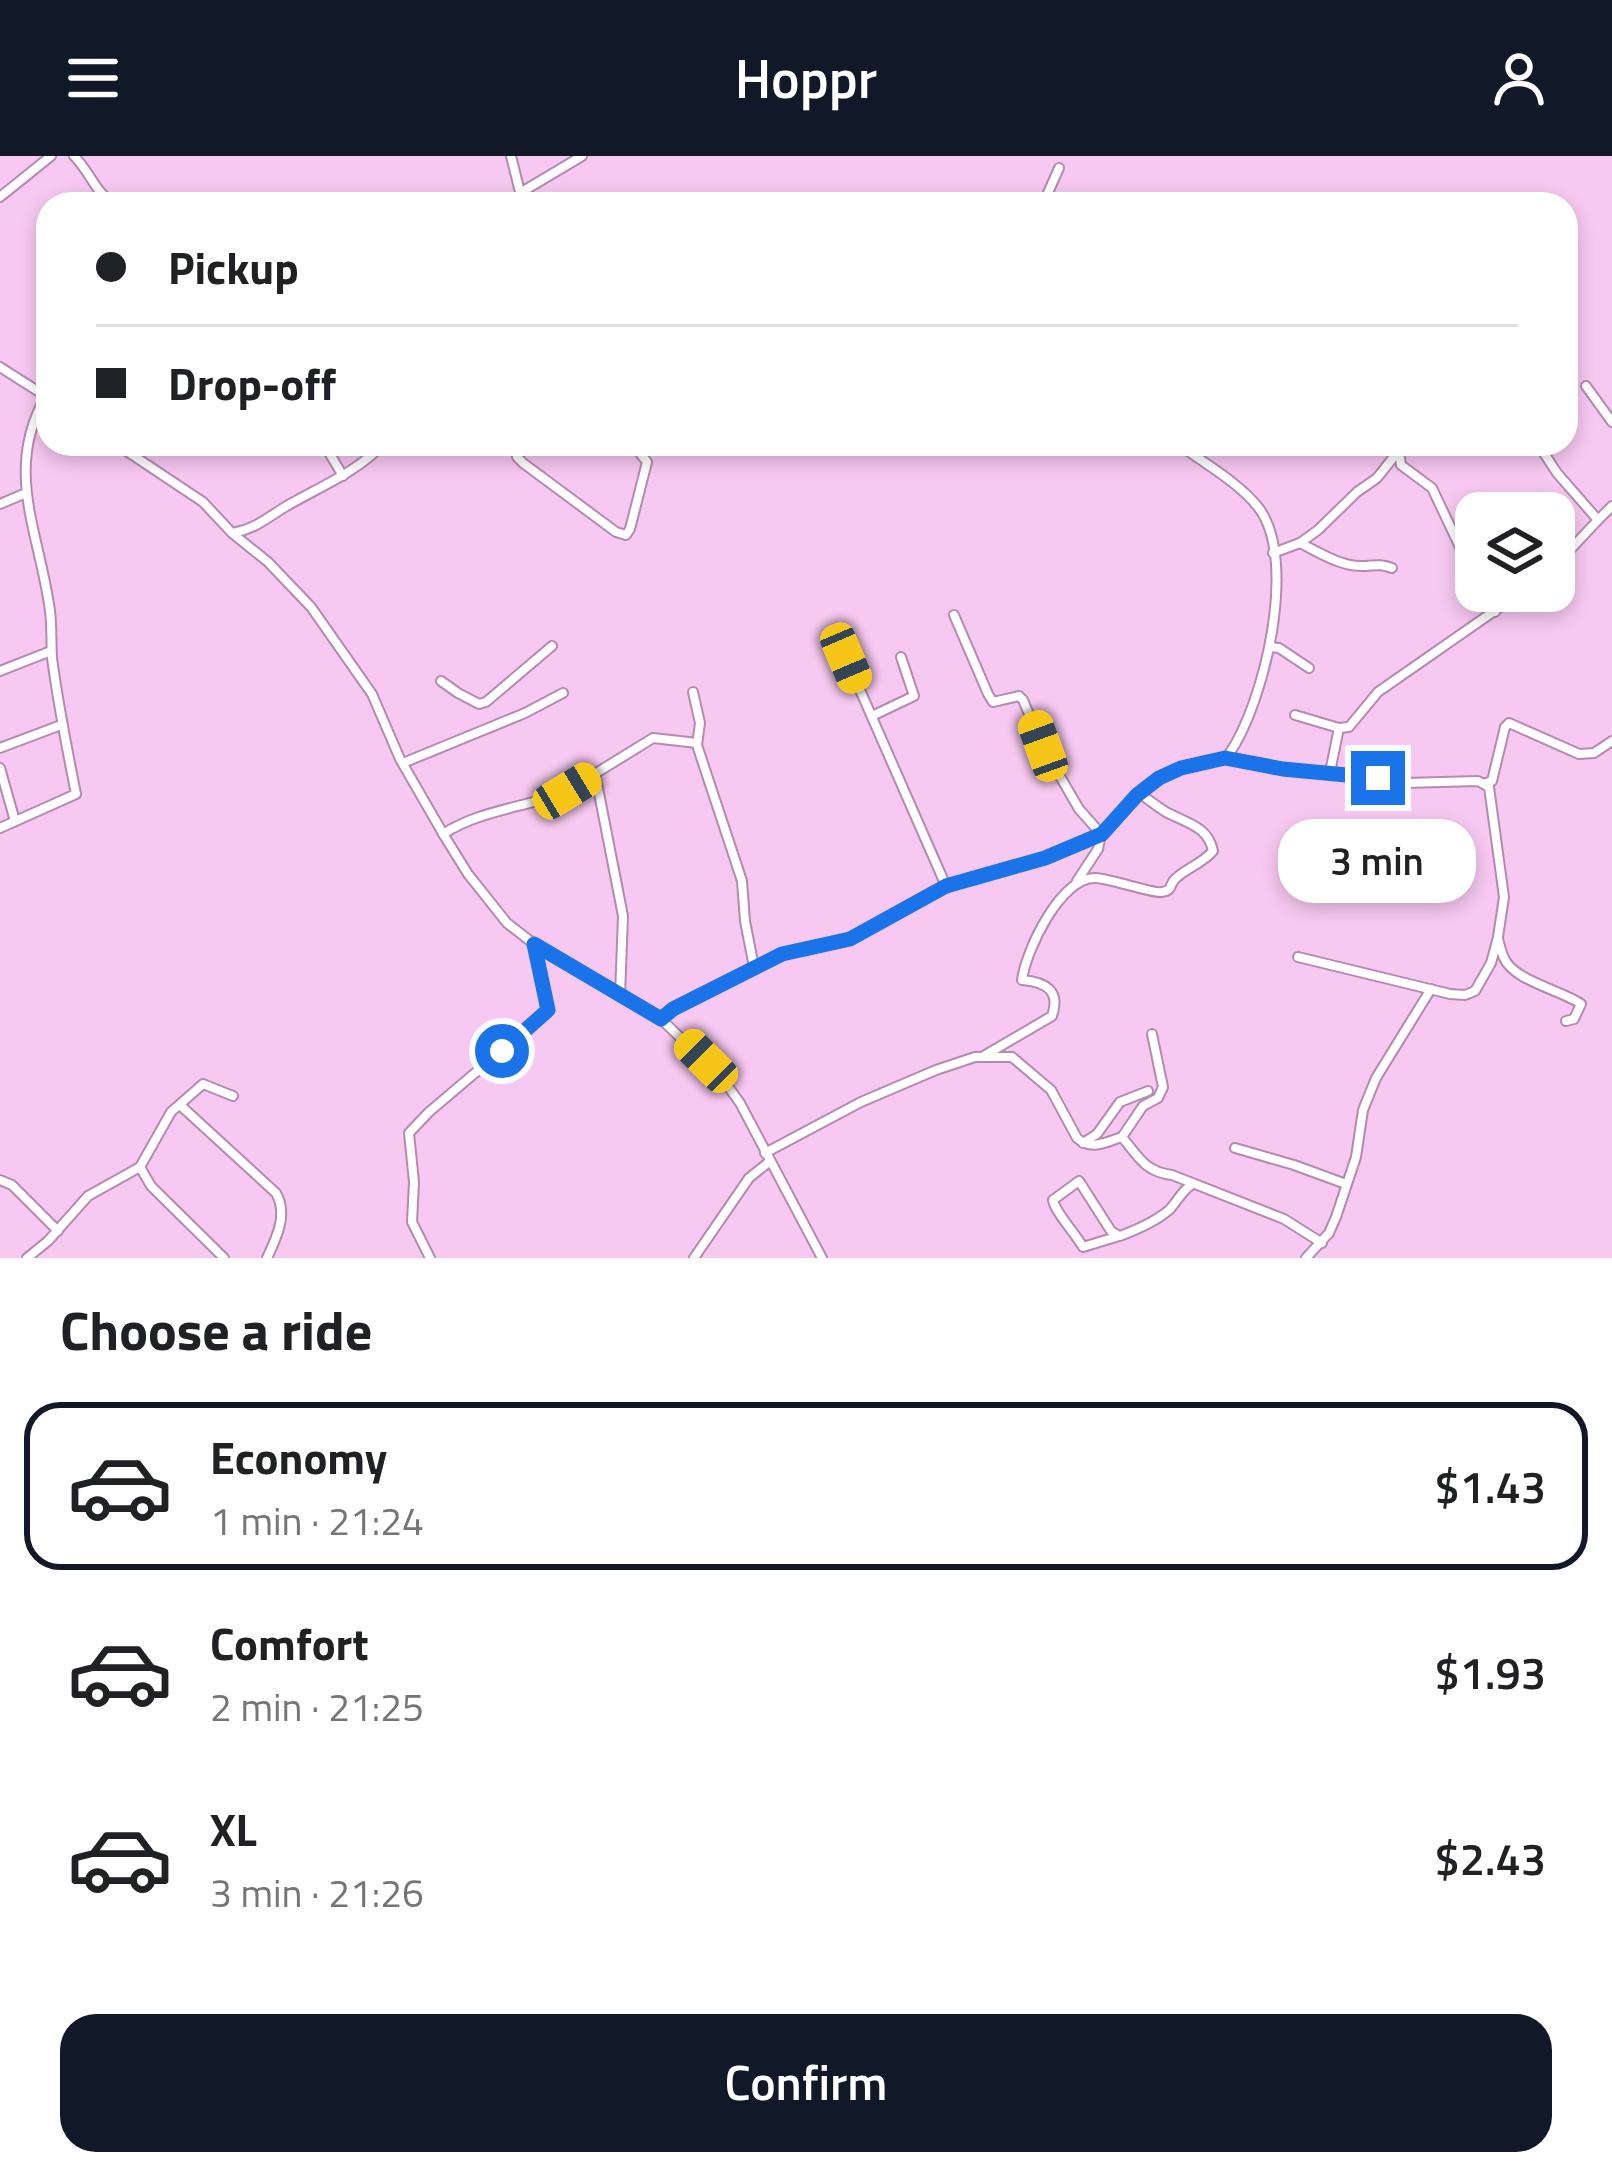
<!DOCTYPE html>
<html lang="en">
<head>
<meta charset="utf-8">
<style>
  body { margin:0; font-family:"Titillium Web",sans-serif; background:#f2f2f2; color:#202124; height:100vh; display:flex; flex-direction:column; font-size:45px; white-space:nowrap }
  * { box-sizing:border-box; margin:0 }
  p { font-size:39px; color:#757577 }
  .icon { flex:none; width:66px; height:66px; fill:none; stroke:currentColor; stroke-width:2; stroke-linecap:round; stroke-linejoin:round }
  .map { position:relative; height:1102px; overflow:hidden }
  .drawer { display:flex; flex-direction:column; background:#fff; flex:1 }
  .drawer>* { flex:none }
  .hud { position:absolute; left:36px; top:36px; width:1542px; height:264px; border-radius:36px; box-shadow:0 6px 18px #0003; display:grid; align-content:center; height:264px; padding:0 60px; background:#fff }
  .tools { position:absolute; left:1455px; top:336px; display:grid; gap:24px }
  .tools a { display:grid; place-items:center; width:120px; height:120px; border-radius:24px; background:#fff; box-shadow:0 6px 18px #0003; font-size:60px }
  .end { position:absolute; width:54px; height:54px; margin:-27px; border:15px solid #1a73e8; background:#fff; box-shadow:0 0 0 6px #fff }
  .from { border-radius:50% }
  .bubble { position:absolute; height:84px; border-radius:36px; background:#fff; box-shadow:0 6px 18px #0003; font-size:39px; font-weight:600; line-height:84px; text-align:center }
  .car { position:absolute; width:36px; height:72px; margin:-36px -18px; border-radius:15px; box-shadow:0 0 9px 3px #0007; background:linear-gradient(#f5c518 24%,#345 0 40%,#f5c518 0 76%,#345 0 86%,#f5c518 0) }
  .hud b { display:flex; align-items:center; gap:42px; height:114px; font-size:45px }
  .hud b+b { border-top:3px solid #e0e0e0 }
  .hud i { width:30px; height:30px; background:#202124 }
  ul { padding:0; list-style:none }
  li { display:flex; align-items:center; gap:36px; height:168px; margin:0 24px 18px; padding:0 36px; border:6px solid transparent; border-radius:36px }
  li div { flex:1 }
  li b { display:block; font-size:45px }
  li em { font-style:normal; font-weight:600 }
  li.on { border-color:#111827 }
  li>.icon { width:108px; height:108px; stroke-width:1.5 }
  h2 { padding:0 60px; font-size:54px; line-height:144px }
  .primary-button { display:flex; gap:24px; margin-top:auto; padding:24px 60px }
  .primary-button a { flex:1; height:138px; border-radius:36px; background:#111827; color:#fff; font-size:48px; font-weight:600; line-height:138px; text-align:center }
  header { display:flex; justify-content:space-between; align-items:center; height:156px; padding:0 60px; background:#111827; color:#fff; font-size:54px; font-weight:600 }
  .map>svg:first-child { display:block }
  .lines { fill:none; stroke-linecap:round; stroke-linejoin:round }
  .street-casing { stroke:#b58ab1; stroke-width:12 }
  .street { stroke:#fff; stroke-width:8 }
  .route { stroke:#1a73e8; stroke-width:15 }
</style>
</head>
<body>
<header><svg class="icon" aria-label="menu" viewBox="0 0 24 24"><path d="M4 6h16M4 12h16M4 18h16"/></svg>Hoppr<svg class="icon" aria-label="person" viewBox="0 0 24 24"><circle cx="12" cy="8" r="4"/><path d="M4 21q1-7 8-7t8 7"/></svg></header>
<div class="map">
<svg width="1612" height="1102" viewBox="0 0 1612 1102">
  <rect width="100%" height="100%" fill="#f7c8f1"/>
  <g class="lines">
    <g class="street-casing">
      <g id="street">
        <path d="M74,0c16,16 20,34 39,48"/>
        <path d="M511,0l12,48"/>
        <path d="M520,37l62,-37"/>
        <path d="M0,41l51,-41"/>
        <path d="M1043,48l16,-36"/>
        <path d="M0,211l47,30"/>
        <path d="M1586,230l26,36"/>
        <path d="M116,288l87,58 29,31 36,29 43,45 61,87 28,65 45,78 23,37 39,49 27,21 127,75 61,59 18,25 82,155"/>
        <path d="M324,288l19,32"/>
        <path d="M517,288v13l6,6 93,69 10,3 4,-6 17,-67 -14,-18"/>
        <path d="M1389,288l10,8 2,13 31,23 44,93"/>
        <path d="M1538,288l19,29 41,47 -44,47"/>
        <path d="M0,348l26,-11"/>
        <path d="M1598,364l14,-14"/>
        <path d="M233,377c22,-4 34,-15 52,-26 34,-20 71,-34 98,-63"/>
        <path d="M1300,387c18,9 40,23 61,23 14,0 17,-3 31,2"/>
        <path d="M1273,397l27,-10 18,-13 39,-38 20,-14 27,-34"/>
        <path d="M1482,435l13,21"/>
        <path d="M954,459l34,79 5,8 26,-6 4,4 20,47 36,62 22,25 -3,15 -21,32"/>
        <path d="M1270,491l9,1 30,20"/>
        <path d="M846,502l100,228"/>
        <path d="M0,515l51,-20"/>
        <path d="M441,525l17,12 21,11 7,-2 66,-56"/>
        <path d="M693,536l7,31 -3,22 45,136 3,40 9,46"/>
        <path d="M1295,559l44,13"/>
        <path d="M872,560l42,-20 -13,-39"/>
        <path d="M0,592l61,-23"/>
        <path d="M1227,602l56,11 69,5 53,9 73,-2 11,6 15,110 -6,40 -7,26 -16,28 -10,4 -15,-1 -152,-37"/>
        <path d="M403,607l122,-50 38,-20"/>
        <path d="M0,612l15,53"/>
        <path d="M1330,616l9,-44 10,-1 29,-35 145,-101"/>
        <path d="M595,617l28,143 -3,79"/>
        <path d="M1486,627l6,-2 13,-54 4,-4 70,31 15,-1 18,-12"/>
        <path d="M0,672l76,-34c-9,-45 -18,-90 -24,-136 -1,-16 0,-31 -2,-47 -10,-77 -47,-141 -4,-215"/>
        <path d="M443,678c39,-25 83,-26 124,-43l86,-53 44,5"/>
        <path d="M1498,783c2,6 3,13 6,19 10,23 57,32 77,46l-7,15 -8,2"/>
        <path d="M661,863l12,-10 109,-55 68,-15 96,-53 99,-28 56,-24 36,-39 22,-17 22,-10 44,-10 4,-4c35,-50 70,-195 29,-247 -20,-25 -54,-44 -80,-63"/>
        <path d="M982,901l70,-41c9,-26 -7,-34 -30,-36 4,-30 39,-104 74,-102 16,1 58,16 66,14 11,-2 6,-5 13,-13 11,-11 27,-15 38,-28 -5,-25 -27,-28 -47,-39 -10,-6 -18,-13 -27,-19"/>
        <path d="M180,949l96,88c12,21 1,44 -9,65"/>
        <path d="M1122,981l21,-31 15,-8 5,-11 -11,-53"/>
        <path d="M1083,987l14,-9 23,-32 28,-11"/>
        <path d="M1235,992l59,17 52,19"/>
        <path d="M765,997l96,-51 75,-32 39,-13h37l39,33 26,48c15,13 29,4 45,-1 16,19 23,35 50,38l112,44 38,24"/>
        <path d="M140,1011l11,19 73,72"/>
        <path d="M0,1024l12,5 46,46"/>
        <path d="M1119,1080l-36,11c-8,-14 -28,-35 -30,-47l26,-19 32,50 8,5h1c16,-6 35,-14 49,-26 8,-8 12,-18 22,-25"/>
        <path d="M27,1102l21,-17 40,-45 52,-29 31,-55 32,-28 30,12"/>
        <path d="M430,1102l-18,-36 2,-40 -5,-49 20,-21 118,-100 -13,-66"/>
        <path d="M694,1102l55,-80 20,-16"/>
        <path d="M1306,1102l23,-25 7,-16 20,-60 7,-47 13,-32 55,-89"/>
      </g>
    </g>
    <use href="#street" class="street"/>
  </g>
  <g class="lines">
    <path class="route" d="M502,895l46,-41 -14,-66 127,75 12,-10 109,-55 68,-15 96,-53 99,-28 57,-24 35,-39 22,-17 22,-10 44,-10 58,11 95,9"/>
  </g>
</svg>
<div class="tools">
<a><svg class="icon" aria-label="layers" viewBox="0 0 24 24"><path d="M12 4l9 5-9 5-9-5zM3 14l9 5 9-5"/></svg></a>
</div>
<i class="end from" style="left:502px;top:895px"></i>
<i class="end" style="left:1378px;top:622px"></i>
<div class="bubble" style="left:1278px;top:663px;width:198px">3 min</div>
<i class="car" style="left:846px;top:502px;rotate:157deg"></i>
<i class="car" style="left:1043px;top:590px;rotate:340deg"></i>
<i class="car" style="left:567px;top:635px;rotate:59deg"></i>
<i class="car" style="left:706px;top:905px;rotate:315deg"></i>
<div class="hud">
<b><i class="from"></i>Pickup</b>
<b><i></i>Drop-off</b>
</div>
</div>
<section class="drawer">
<h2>Choose a ride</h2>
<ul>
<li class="on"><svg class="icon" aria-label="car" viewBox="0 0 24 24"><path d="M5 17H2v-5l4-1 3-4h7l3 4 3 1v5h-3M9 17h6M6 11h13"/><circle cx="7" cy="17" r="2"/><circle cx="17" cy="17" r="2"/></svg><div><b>Economy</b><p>1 min · 21:24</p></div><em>$1.43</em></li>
<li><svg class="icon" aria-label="car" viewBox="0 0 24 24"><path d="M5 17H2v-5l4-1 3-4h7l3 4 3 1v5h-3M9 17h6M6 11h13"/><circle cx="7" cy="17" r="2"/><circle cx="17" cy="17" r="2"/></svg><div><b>Comfort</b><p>2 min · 21:25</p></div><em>$1.93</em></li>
<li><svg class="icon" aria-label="car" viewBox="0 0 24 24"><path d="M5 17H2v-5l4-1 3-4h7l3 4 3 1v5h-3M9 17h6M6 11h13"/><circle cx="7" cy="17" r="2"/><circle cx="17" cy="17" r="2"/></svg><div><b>XL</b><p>3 min · 21:26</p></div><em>$2.43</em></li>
</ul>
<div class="primary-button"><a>Confirm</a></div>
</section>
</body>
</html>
